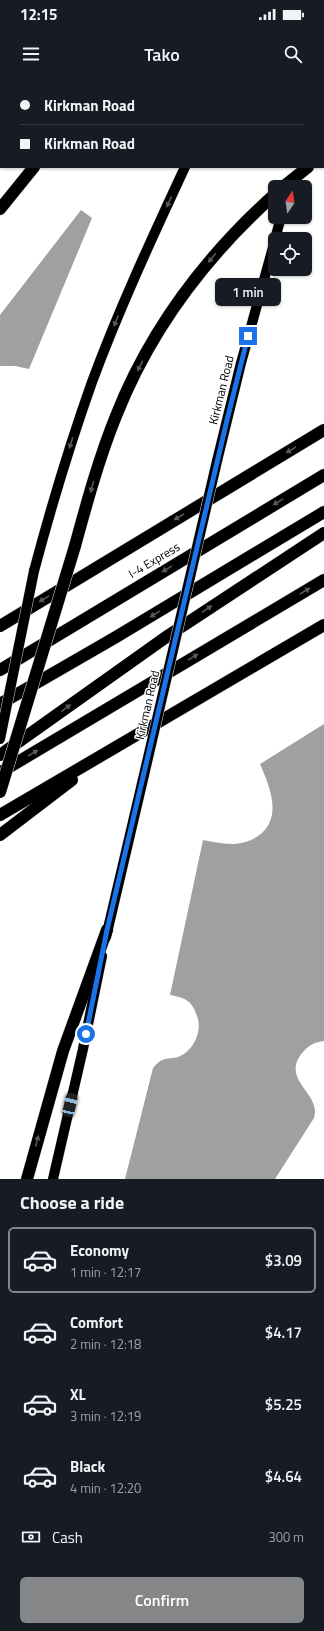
<!DOCTYPE html>
<html lang="en">
<head>
<meta charset="utf-8">
<style>
  body { margin:0; font-family:"Titillium Web",sans-serif; background:#20242c; color:#f1f3f6; height:100vh; display:flex; flex-direction:column; font-size:15px; white-space:nowrap }
  * { box-sizing:border-box; margin:0 }
  p { font-size:13px; color:#9ea1a6 }
  .icon { flex:none; width:22px; height:22px; fill:none; stroke:currentColor; stroke-width:2; stroke-linecap:round; stroke-linejoin:round }
  .map { position:relative; height:1099px; overflow:hidden }
  .drawer { display:flex; flex-direction:column; background:#171b24; flex:1 }
  .drawer>* { flex:none }
  .hud { position:absolute; left:0px; top:0px; width:324px; height:88px; box-shadow:0 1px 3px #0004; display:grid; align-content:center; height:88px; padding:0 20px; background:#171b24 }
  .needle { width:26px; rotate:13deg }
  .tools { position:absolute; left:268px; top:100px; display:grid; gap:8px }
  .tools a { display:grid; place-items:center; width:44px; height:44px; border-radius:6px; background:#171b24; box-shadow:0 1px 3px #0004; font-size:20px }
  .end { position:absolute; width:18px; height:18px; margin:-9px; border:5px solid #1a73e8; background:#fff; box-shadow:0 0 0 2px #fff }
  .from { border-radius:50% }
  .bubble { position:absolute; height:28px; border-radius:6px; background:#171b24; box-shadow:0 1px 3px #0004; font-size:13px; font-weight:600; line-height:28px; text-align:center }
  .car { position:absolute; width:12px; height:24px; margin:-12px -6px; border-radius:5px; box-shadow:0 0 3px 1px #0007; background:linear-gradient(#222 24%,#8ab4d8 0 40%,#222 0 76%,#8ab4d8 0 86%,#222 0) }
  .hud b { display:flex; align-items:center; gap:14px; height:38px; font-size:15px }
  .hud b+b { border-top:1px solid #363941 }
  .hud i { width:10px; height:10px; background:#f1f3f6 }
  ul { padding:0; list-style:none }
  li { display:flex; align-items:center; gap:12px; height:66px; margin:0 8px 6px; padding:0 12px; border:2px solid transparent; border-radius:6px }
  li div { flex:1 }
  li b { display:block; font-size:15px }
  li em { font-style:normal; font-weight:600 }
  li.active { border-color:#858687 }
  li>.icon { width:36px; height:36px; stroke-width:1.5 }
  h2 { padding:0 20px; font-size:18px; line-height:48px }
  .pay { display:flex; align-items:center; gap:10px; height:44px; padding:0 20px; font-size:15px }
  .pay p { margin-inline-start:auto }
  .button { display:flex; gap:8px; margin-top:auto; padding:8px 20px }
  .button a { flex:1; height:46px; border-radius:6px; background:#858687; color:#fff; font-size:16px; font-weight:600; line-height:46px; text-align:center }
  .status { display:flex; justify-content:space-between; align-items:center; height:28px; padding:0 20px; background:#171b24; direction:ltr }
  .status svg { height:11px; fill:currentColor }
  header { display:flex; justify-content:space-between; align-items:center; height:52px; padding:0 20px; background:#171b24; font-size:18px; font-weight:600 }
  .map>svg:first-child { display:block }
  .water { fill:#a0a0a0 }
  .lines { fill:none; stroke-linecap:round; stroke-linejoin:round }
  .primary-casing { stroke:#dbdbdb; stroke-width:11 }
  .motorway-casing { stroke:#dbdbdb; stroke-width:13 }
  .primary { stroke:#000; stroke-width:10 }
  .motorway { stroke:#000; stroke-width:12 }
  .primary-bridge-casing { stroke:#dbdbdb; stroke-width:11; stroke-linecap:butt }
  .motorway-bridge-casing { stroke:#dbdbdb; stroke-width:13; stroke-linecap:butt }
  .primary-bridge { stroke:#000; stroke-width:10 }
  .motorway-bridge { stroke:#000; stroke-width:12 }
  .oneway { fill:#595959 }
  .route { stroke:#1a73e8; stroke-width:5 }
  .labels { text-anchor:middle; dominant-baseline:central; stroke-width:3; stroke-linejoin:round; paint-order:stroke }
  .street-label { font-size:12px; fill:#000; stroke:#fff }
</style>
</head>
<body>
<div class="status"><b>12:15</b><svg viewBox="0 0 49 12"><path d="M0 12V9h3v3zM5 12V6h3v6zM10 12V3h3v9zM15 12V0h3v12zM26 1h20v11H26zM47 4h2v5h-2z"/></svg></div>
<header><svg class="icon" aria-label="menu" viewBox="0 0 24 24"><path d="M4 6h16M4 12h16M4 18h16"/></svg>Tako<svg class="icon" aria-label="search" viewBox="0 0 24 24"><circle cx="10" cy="10" r="6"/><path d="M15 15l6 6"/></svg></header>
<div class="map">
<svg width="324" height="1099" viewBox="0 0 324 1099">
  <rect width="100%" height="100%" fill="#fff"/>
  <g class="water">
    <path d="M81,130l11,8 -63,151 -14,-3h-15v-51z"/>
    <path d="M324,644v317c-9,1 -15,4 -21,11 -24,28 19,41 11,66l-39,61h-150l28,-111c10,-12 13,-8 25,-11 15,-5 25,-26 19,-41 -5,-16 -12,-18 -27,-21l33,-155c10,2 21,4 31,4 11,-1 20,-4 28,-11 20,-19 7,-48 -2,-69z"/>
  </g>
  <g class="lines">
    <g class="primary-casing">
      <g id="primary">
        <path d="M224,1v-1"/>
        <path d="M323,1v-1"/>
        <path d="M275,159l6,-22"/>
        <path d="M217,381l24,-98 34,-123"/>
        <path d="M34,491c17,-64 36,-127 58,-189 27,-73 60,-144 93,-215"/>
        <path d="M106,857l38,-162"/>
        <path d="M53,1099l30,-130 19,-93"/>
      </g>
    </g>
    <g class="motorway-casing">
      <g id="motorway">
        <path d="M103,1l1,-1"/>
        <path d="M323,75h1"/>
        <path d="M0,129l34,-42"/>
        <path d="M75,466c12,-44 24,-88 41,-130 34,-86 91,-161 159,-222"/>
        <path d="M0,546l324,-196"/>
        <path d="M0,590l324,-195"/>
        <path d="M0,624l116,-67 208,-125"/>
        <path d="M0,675l169,-120 155,-102"/>
        <path d="M1,692l323,-192"/>
        <path d="M0,735l324,-190"/>
        <path d="M0,755l72,-55"/>
        <path d="M27,1099l36,-128 44,-121"/>
      </g>
    </g>
    <use href="#primary" class="primary"/>
    <use href="#motorway" class="motorway"/>
    <g class="primary-bridge-casing">
      <g id="primary-bridge">
        <path d="M0,659l34,-168"/>
        <path d="M144,695l73,-314"/>
      </g>
    </g>
    <g class="motorway-bridge-casing">
      <g id="motorway-bridge">
        <path d="M283,107l25,-20"/>
        <path d="M0,712l75,-246"/>
      </g>
    </g>
    <use href="#primary-bridge" class="primary-bridge"/>
    <use href="#motorway-bridge" class="motorway-bridge"/>
  </g>
  <defs><path id="oneway-solid" d="M-6-.8H1V-3.2L6.5 0L1 3.2V.8H-6Z"/></defs>
  <g class="oneway">
    <use href="#oneway-solid" transform="translate(169 122) rotate(114)"/>
    <use href="#oneway-solid" transform="translate(212 178) rotate(129)"/>
    <use href="#oneway-solid" transform="translate(116 241) rotate(112)"/>
    <use href="#oneway-solid" transform="translate(140 286) rotate(117)"/>
    <use href="#oneway-solid" transform="translate(71 363) rotate(108)"/>
    <use href="#oneway-solid" transform="translate(291 370) rotate(149)"/>
    <use href="#oneway-solid" transform="translate(92 407) rotate(106)"/>
    <use href="#oneway-solid" transform="translate(278 422) rotate(149)"/>
    <use href="#oneway-solid" transform="translate(179 437) rotate(149)"/>
    <use href="#oneway-solid" transform="translate(167 489) rotate(149)"/>
    <use href="#oneway-solid" transform="translate(305 511) rotate(-30)"/>
    <use href="#oneway-solid" transform="translate(44 519) rotate(149)"/>
    <use href="#oneway-solid" transform="translate(207 529) rotate(-34)"/>
    <use href="#oneway-solid" transform="translate(155 534) rotate(148)"/>
    <use href="#oneway-solid" transform="translate(193 577) rotate(-31)"/>
    <use href="#oneway-solid" transform="translate(66 628) rotate(-36)"/>
    <use href="#oneway-solid" transform="translate(33 673) rotate(-31)"/>
    <use href="#oneway-solid" transform="translate(37 1061) rotate(-75)"/>
  </g>
  <g class="lines">
    <path class="route" d="M86,954l21,-104 120,-510 21,-84"/>
  </g>
  <g class="labels">
    <g class="street-label">
      <text transform="translate(221 310) rotate(-76)">Kirkman Road</text>
      <text transform="translate(154 480) rotate(-31)">I-4 Express</text>
      <text transform="translate(147 625) rotate(-77)">Kirkman Road</text>
    </g>
  </g>
</svg>
<div class="tools">
<a><svg class="needle" viewBox="-14 -14 28 28"><path d="M0-13l5 13h-10z" fill="#e53935"/><path d="M0 13l5-13h-10z" fill="#9ea1a6"/></svg></a>
<a><svg class="icon" aria-label="locate" viewBox="0 0 24 24"><circle cx="12" cy="12" r="6"/><path d="M12 2v4M12 18v4M2 12h4M18 12h4"/></svg></a>
</div>
<i class="end from" style="left:86px;top:954px"></i>
<i class="end" style="left:248px;top:256px"></i>
<div class="bubble" style="left:215px;top:198px;width:66px">1 min</div>
<i class="car" style="left:70px;top:1025px;rotate:13deg"></i>
<div class="hud">
<b><i class="from"></i>Kirkman Road</b>
<b><i></i>Kirkman Road</b>
</div>
</div>
<section class="drawer">
<h2>Choose a ride</h2>
<ul>
<li class="active"><svg class="icon" aria-label="car" viewBox="0 0 24 24"><path d="M5 17H2v-5l4-1 3-4h7l3 4 3 1v5h-3M9 17h6M6 11h13"/><circle cx="7" cy="17" r="2"/><circle cx="17" cy="17" r="2"/></svg><div><b>Economy</b><p>1 min · 12:17</p></div><em>$3.09</em></li>
<li><svg class="icon" aria-label="car" viewBox="0 0 24 24"><path d="M5 17H2v-5l4-1 3-4h7l3 4 3 1v5h-3M9 17h6M6 11h13"/><circle cx="7" cy="17" r="2"/><circle cx="17" cy="17" r="2"/></svg><div><b>Comfort</b><p>2 min · 12:18</p></div><em>$4.17</em></li>
<li><svg class="icon" aria-label="car" viewBox="0 0 24 24"><path d="M5 17H2v-5l4-1 3-4h7l3 4 3 1v5h-3M9 17h6M6 11h13"/><circle cx="7" cy="17" r="2"/><circle cx="17" cy="17" r="2"/></svg><div><b>XL</b><p>3 min · 12:19</p></div><em>$5.25</em></li>
<li><svg class="icon" aria-label="car" viewBox="0 0 24 24"><path d="M5 17H2v-5l4-1 3-4h7l3 4 3 1v5h-3M9 17h6M6 11h13"/><circle cx="7" cy="17" r="2"/><circle cx="17" cy="17" r="2"/></svg><div><b>Black</b><p>4 min · 12:20</p></div><em>$4.64</em></li>
</ul>
<div class="pay"><svg class="icon" aria-label="cash" viewBox="0 0 24 24"><path d="M3 7h18v10H3z"/><circle cx="12" cy="12" r="2"/></svg>Cash<p>300 m</p></div>
<div class="button"><a>Confirm</a></div>
</section>
</body>
</html>
